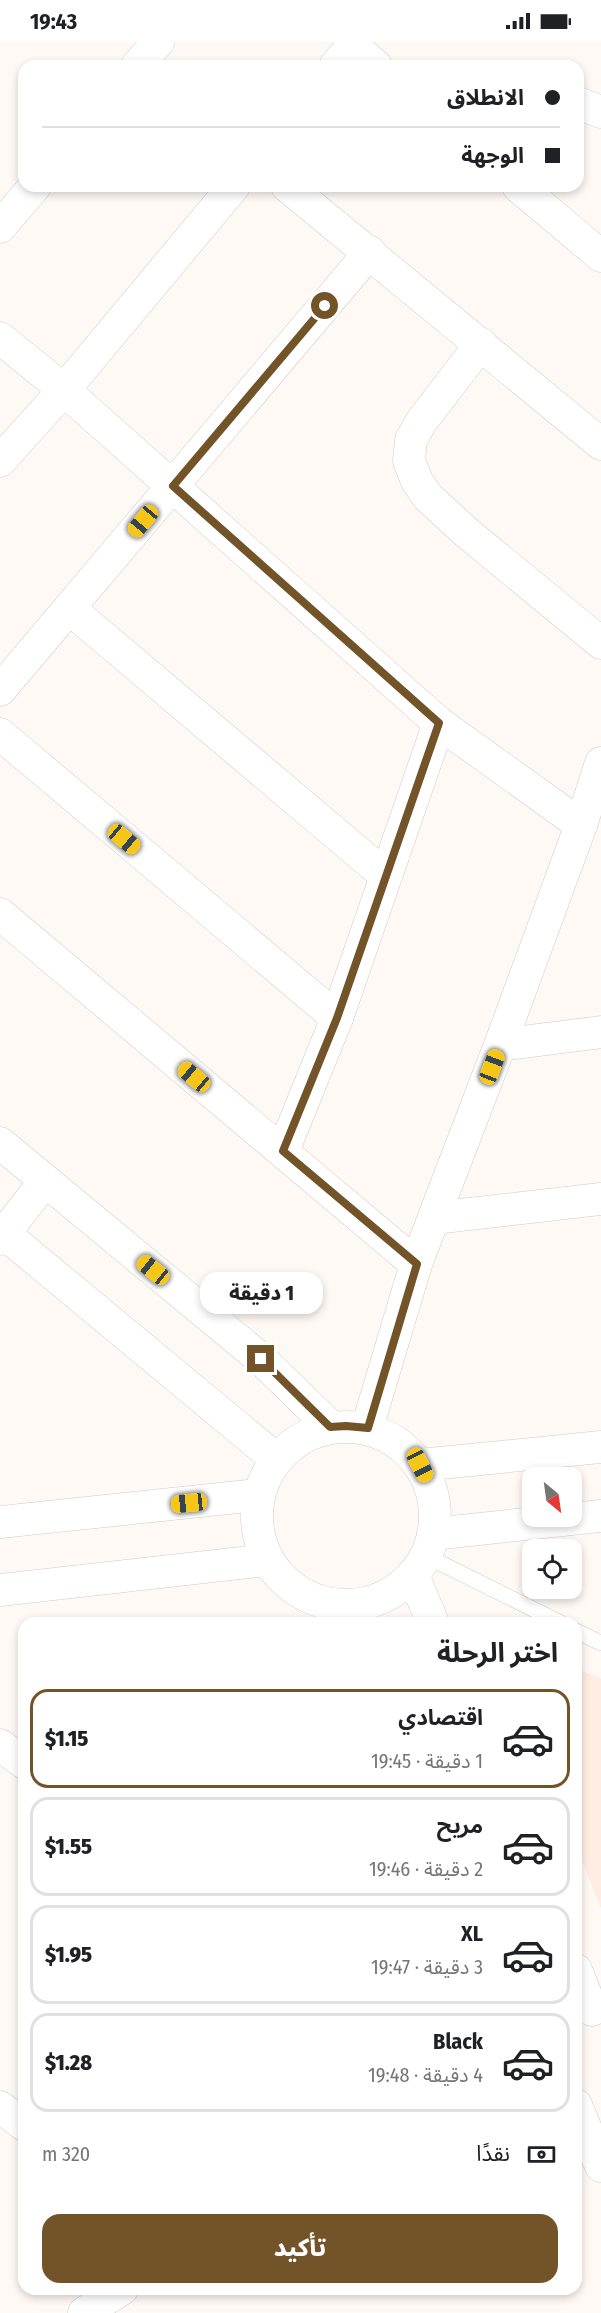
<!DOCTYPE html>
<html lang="ar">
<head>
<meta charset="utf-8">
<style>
  body { margin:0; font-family:"Fira Sans Condensed","Noto Sans Arabic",sans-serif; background:#f2f2f2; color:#202124; direction:rtl; height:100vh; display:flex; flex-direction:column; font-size:22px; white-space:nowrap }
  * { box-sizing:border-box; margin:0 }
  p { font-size:20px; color:#757577 }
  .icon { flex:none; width:33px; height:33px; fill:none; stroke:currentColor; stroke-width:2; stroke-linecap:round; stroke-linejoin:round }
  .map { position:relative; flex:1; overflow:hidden; direction:ltr }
  .side { position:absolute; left:18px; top:1575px; width:564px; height:678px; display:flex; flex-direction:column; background:#fff; border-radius:18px; box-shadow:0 3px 9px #0003; direction:rtl }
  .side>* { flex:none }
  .guide { position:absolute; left:18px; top:18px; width:566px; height:132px; border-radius:18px; box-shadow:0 3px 9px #0003; direction:rtl; display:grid; align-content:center; height:132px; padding:0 24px; background:#fff }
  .needle { width:39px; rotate:151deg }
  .controls { position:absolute; left:522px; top:1425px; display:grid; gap:12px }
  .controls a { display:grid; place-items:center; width:60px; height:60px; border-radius:12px; background:#fff; box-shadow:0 3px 9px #0003; font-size:30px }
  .end { position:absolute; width:27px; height:27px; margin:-14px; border:8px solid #735429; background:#fff; box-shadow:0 0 0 3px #fff }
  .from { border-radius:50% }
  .bubble { position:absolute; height:42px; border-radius:18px; background:#fff; box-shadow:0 3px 9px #0003; font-size:20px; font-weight:800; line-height:42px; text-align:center; direction:rtl }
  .car { position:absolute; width:18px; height:36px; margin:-18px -9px; border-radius:8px; box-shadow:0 0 4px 2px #0007; background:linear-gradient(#f5c518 24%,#345 0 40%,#f5c518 0 76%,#345 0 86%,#f5c518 0) }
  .guide b { display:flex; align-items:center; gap:21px; height:57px; font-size:22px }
  .guide b+b { border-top:2px solid #e0e0e0 }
  .guide i { width:15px; height:15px; background:#202124 }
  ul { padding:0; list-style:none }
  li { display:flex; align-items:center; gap:18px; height:99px; margin:0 12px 9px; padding:0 12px; border:3px solid #e0e0e0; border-radius:18px }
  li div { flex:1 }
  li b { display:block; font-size:22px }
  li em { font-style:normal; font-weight:800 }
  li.current { border-color:#735429 }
  li>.icon { width:54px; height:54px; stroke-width:1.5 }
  h2 { padding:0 24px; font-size:27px; line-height:72px }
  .pay { display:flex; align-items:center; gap:15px; height:66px; padding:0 24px; font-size:22px }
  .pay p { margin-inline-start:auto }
  .action { display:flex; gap:12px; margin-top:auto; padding:12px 24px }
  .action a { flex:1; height:69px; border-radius:18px; background:#735429; color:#fff; font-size:24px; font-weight:800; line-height:69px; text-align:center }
  .status { display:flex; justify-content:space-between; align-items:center; height:42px; padding:0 30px; background:#fff; direction:ltr }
  .status svg { height:16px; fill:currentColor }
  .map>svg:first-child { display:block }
  .education { fill:#ffece3 }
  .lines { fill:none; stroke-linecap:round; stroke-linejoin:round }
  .service-casing { stroke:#d1cbc8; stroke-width:16 }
  .minor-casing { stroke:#d1cbc8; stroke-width:33 }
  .service { stroke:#fff; stroke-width:15 }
  .minor { stroke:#fff; stroke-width:32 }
  .route { stroke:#735429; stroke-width:8 }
</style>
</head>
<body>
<div class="status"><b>19:43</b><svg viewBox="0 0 49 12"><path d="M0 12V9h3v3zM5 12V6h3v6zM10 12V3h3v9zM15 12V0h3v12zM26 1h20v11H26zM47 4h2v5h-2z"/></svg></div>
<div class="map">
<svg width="601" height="2271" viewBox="0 0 601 2271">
  <rect width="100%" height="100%" fill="#fff9f5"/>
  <path class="education" d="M576,1626l25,11v230l-25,-64z"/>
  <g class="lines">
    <g class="service-casing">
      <g id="service">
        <path d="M426,1514l135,67"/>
        <path d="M576,1589l25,12"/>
      </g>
    </g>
    <g class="minor-casing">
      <g id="minor">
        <path d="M353,4l23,20"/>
        <path d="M137,24l21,-24"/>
        <path d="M335,24l21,-24"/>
        <path d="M578,61l23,9"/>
        <path d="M287,144l314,258"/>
        <path d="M518,144l83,70"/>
        <path d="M0,185l35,-41"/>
        <path d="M0,296l64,52 375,333 142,102"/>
        <path d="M481,302l-60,78 -10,18 -2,21 8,20 11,16 38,35 135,111"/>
        <path d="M0,419l64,-71 170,-204"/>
        <path d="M70,567l316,267"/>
        <path d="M0,648l370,-438"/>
        <path d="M0,692l337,284"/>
        <path d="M0,872l416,350"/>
        <path d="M500,1003l101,-13"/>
        <path d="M0,1101l261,216 70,68"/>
        <path d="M283,1109l54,-133 102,-295"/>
        <path d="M434,1176l167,-19"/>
        <path d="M0,1188l276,229"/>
        <path d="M0,1197l45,-58"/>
        <circle cx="346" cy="1474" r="89"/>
        <path d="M367,1386l49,-164 84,-219 81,-220 20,-62"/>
        <path d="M420,1423l181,-18"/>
        <path d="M0,1480l258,-27"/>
        <path d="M433,1492l168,-18"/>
        <path d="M413,1533l20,48"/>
        <path d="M0,1548l267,-30"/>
        <path d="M0,1703l24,18"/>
        <path d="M576,1928l16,40"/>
        <path d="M576,2063l25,61"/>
        <path d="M0,2065l24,18"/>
        <path d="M84,2271l38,-24"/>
      </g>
    </g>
    <use href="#service" class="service"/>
    <use href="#minor" class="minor"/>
  </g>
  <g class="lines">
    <path class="route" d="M261,1317l69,68 16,-1 22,2 49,-164 -134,-113 54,-133 102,-295 -266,-237 152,-180"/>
  </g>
</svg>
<div class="controls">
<a><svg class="needle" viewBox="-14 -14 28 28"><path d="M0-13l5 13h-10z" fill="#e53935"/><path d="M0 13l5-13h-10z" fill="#757577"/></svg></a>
<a><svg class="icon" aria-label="locate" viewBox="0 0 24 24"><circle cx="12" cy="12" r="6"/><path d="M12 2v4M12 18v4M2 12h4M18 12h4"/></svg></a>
</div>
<i class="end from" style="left:325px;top:264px"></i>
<i class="end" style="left:261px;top:1317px"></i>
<div class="bubble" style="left:200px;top:1230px;width:123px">1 دقيقة</div>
<i class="car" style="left:143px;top:479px;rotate:220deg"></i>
<i class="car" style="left:124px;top:797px;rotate:130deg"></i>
<i class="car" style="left:492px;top:1025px;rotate:21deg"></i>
<i class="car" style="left:194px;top:1035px;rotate:310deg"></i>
<i class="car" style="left:153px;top:1228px;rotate:309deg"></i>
<i class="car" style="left:420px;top:1423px;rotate:153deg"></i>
<i class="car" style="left:189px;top:1461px;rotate:264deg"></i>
<div class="guide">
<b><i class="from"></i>الانطلاق</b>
<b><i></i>الوجهة</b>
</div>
<section class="side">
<h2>اختر الرحلة</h2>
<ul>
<li class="current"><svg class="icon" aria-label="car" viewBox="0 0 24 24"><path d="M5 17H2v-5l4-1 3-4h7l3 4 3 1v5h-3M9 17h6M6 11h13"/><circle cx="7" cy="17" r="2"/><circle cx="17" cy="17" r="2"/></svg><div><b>اقتصادي</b><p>1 دقيقة · 19:45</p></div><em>$1.15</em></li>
<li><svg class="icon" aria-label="car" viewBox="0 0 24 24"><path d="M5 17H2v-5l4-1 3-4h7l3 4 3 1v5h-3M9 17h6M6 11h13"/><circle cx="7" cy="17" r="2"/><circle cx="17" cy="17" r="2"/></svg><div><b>مريح</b><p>2 دقيقة · 19:46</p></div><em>$1.55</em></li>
<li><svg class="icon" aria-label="car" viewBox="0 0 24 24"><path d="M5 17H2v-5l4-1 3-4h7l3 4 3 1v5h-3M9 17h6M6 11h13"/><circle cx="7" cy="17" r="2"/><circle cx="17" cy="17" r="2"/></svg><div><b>XL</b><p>3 دقيقة · 19:47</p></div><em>$1.95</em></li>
<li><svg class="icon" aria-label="car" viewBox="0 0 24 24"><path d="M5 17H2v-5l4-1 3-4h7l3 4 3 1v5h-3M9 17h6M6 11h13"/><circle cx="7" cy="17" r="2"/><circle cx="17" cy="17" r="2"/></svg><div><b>Black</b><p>4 دقيقة · 19:48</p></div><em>$1.28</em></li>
</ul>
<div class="pay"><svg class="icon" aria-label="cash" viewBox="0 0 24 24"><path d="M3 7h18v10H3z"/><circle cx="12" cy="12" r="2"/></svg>نقدًا<p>320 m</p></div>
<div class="action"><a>تأكيد</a></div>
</section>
</div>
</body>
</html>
